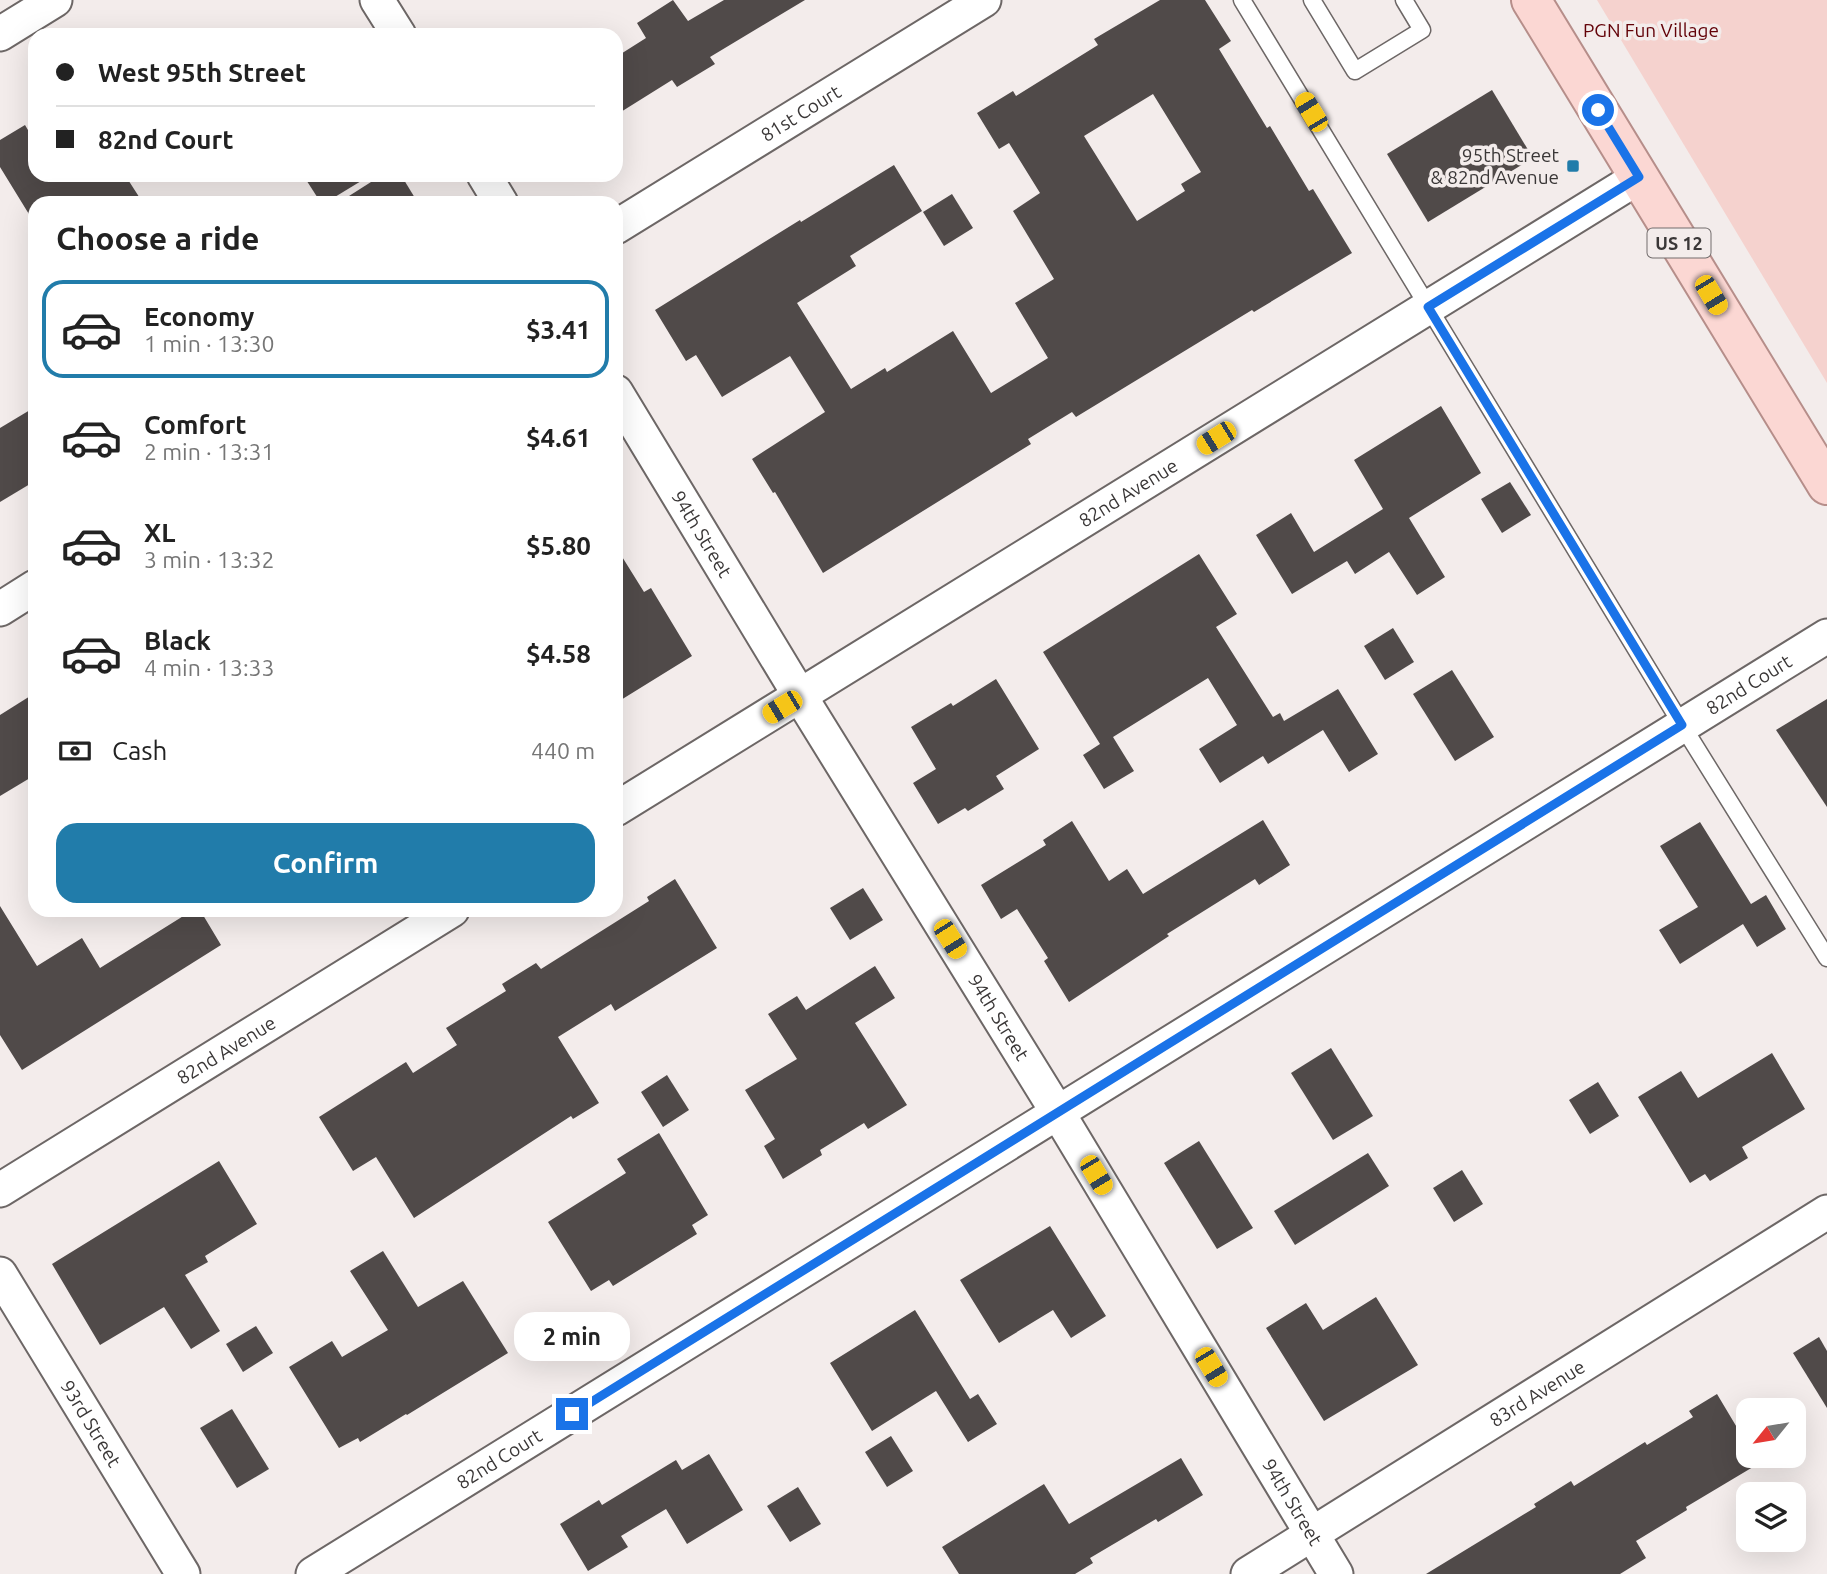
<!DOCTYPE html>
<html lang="en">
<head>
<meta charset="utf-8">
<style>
  body { margin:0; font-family:Ubuntu,sans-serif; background:#f2f2f2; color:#222; height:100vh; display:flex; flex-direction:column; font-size:26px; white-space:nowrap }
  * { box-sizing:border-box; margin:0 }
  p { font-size:23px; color:#767676 }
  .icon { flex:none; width:38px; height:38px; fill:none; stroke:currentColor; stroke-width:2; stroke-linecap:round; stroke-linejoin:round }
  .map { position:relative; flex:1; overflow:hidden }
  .details { position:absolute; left:28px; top:196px; width:595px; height:721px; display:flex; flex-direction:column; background:#fff; border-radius:21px; box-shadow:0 7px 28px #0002 }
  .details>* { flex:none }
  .hud { position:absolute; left:28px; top:28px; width:595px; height:154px; border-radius:21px; box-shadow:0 7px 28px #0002; display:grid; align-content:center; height:154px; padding:0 28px; background:#fff }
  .needle { width:46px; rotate:240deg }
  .fabs { position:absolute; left:1736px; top:1398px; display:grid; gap:14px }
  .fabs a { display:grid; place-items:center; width:70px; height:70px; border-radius:14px; background:#fff; box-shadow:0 7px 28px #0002; font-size:35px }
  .end { position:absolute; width:32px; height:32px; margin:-16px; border:9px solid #1a73e8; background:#fff; box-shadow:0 0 0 4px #fff }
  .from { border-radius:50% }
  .bubble { position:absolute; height:49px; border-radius:21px; background:#fff; box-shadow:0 7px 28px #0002; font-size:23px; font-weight:700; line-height:49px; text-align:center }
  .car { position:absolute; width:21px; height:42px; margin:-21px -10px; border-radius:9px; box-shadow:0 0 5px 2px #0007; background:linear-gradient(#f5c518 24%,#345 0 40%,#f5c518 0 76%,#345 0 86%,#f5c518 0) }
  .hud b { display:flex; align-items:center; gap:24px; height:66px; font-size:26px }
  .hud b+b { border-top:2px solid #e0e0e0 }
  .hud i { width:18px; height:18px; background:#222 }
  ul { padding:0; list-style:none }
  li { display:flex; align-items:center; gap:21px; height:98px; margin:0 14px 10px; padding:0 14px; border:4px solid transparent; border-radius:21px }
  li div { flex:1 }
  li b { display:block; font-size:26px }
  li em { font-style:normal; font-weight:700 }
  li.on { border-color:#217caa }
  li>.icon { width:63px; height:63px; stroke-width:1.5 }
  h2 { padding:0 28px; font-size:32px; line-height:84px }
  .pay { display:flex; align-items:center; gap:18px; height:77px; padding:0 28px; font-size:26px }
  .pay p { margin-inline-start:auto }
  .primary-button { display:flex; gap:14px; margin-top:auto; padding:14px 28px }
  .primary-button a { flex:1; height:80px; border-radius:21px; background:#217caa; color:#fff; font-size:28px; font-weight:700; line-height:80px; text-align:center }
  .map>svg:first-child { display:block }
  .green { fill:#f5d2ce }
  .building { fill:#504a49; fill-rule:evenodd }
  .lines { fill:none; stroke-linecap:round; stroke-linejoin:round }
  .lane-casing { stroke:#6d6766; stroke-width:19 }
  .street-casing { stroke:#6d6766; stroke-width:37 }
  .primary-casing { stroke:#b68e8a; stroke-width:42 }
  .lane { stroke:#fff; stroke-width:16 }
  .street { stroke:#fff; stroke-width:33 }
  .primary { stroke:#fbd7d3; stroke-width:38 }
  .route { stroke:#1a73e8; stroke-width:9 }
  .poi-dot { fill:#217caa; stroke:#f3eceb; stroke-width:2.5 }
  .labels { text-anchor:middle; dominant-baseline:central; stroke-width:7; stroke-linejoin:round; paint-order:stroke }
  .shield { fill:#f3eceb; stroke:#726d6d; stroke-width:2 }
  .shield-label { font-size:18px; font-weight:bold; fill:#3a3737 }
  .park-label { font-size:19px; fill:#620107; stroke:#f3eceb }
  .street-label { font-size:19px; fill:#3a3737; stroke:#f3eceb }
  .poi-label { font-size:19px; fill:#3a3737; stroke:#f3eceb; text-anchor:end }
</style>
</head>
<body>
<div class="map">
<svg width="1827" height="1574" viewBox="0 0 1827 1574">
  <rect width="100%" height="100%" fill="#f3eceb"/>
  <path class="green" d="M1597,0h230v383z"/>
  <g class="building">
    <path d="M673,0l15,21 36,-21h81l-95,57 5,7 -38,23 -5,-7 -56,35v-58l30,-19 -9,-15z"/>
    <path d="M1160,0h45l26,41 -12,8 48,79 3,-2 39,65 4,-2 39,64 -98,59 -2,-2 -176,107 -4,-5 -44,27 3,5 -208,129 -48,-81 -2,1 -21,-34 73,-47 -35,-56 -68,41 -26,-42 -10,6 -31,-51 145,-90 1,2 93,-57 28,46 -72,45 6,10 -59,37 54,86 34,-21 2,4 66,-41 38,62 57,-35 -33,-55 39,-24 -41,-68 27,-18 -31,-50 -10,6 -22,-36 36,-22 3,5 82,-51 -4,-6zM1153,94l48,78 -20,12 4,7 -48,30 -53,-85z"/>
    <path d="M1492,90l41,68 -105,64 -41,-68z"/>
    <path d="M25,125l10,17v33h90l18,28h-108v21l-35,-57v-27z"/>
    <path d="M303,175h68l-46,28h-4z"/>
    <path d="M382,175h19l17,28h-80z"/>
    <path d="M952,194l21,34 -29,18 -21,-34z"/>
    <path d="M1441,406l40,67 -72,45 36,59 -28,18 -28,-43 -34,22 -8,-13 -55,33 -36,-59 35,-22 23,39 69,-43 -29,-49z"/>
    <path d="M35,407v74l-35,21v-74z"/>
    <path d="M1510,482l21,33 -29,18 -21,-34z"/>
    <path d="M616,547l28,45 7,-4 41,68 -76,47z"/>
    <path d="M1199,554l38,60 -21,13 57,90 7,-4 4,8 54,-32 40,65 -29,18 -26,-42 -55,34 -5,-8 -43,27 -21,-34 38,-24 -29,-47 -95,59 21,34 -30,18 -21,-34 17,-11 -57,-92z"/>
    <path d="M1393,628l21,34 -29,18 -21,-34z"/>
    <path d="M1452,670l42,67 -39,24 -42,-67z"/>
    <path d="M996,679l43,70 -43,27 8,13 -36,22 -3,-3 -27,16 -25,-41 23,-14 -25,-42 40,-24 2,3z"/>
    <path d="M35,693v82l-35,21v-81z"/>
    <path d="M1827,699v108l-51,-77z"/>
    <path d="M1263,820l27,45 -31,20 -4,-6 -88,55 2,2 -100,66 -25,-41 4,-3 -31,-49 -16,10 -20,-34 65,-40 -3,-5 29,-19 37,60 18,-12 16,25z"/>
    <path d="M1700,822l51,82 15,-9 20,34 -29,18 -14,-23 -63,40 -21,-34 39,-23 -38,-61z"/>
    <path d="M675,879l42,69 -102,63 -4,-7 -53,33 41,66 -26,16 -2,-3 -157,102 -38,-61 -23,14 -34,-54 87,-55 7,11 44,-28 -11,-17 60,-37 -4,-7 34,-21 5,6 108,-68 -2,-4z"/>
    <path d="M863,888l20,32 -33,20 -20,-32z"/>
    <path d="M0,906l37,60 45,-28 18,30 93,-58h7l21,35 -199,125 -22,-35z"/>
    <path d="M875,966l20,32 -40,25 52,82 -39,24 -4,-6 -44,27 2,5 -39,24 -19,-33 11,-7 -30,-49 52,-31 -29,-45 29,-18 9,14z"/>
    <path d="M1331,1048l42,68 -40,24 -42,-67z"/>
    <path d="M1772,1053l33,56 -63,38 6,11 -38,23 -5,-7 -15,9 -52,-86 43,-26 17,27z"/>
    <path d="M667,1075l22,35 -26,17 -22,-35z"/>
    <path d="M1598,1082l21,34 -29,18 -21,-34z"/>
    <path d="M659,1133l49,82 -16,10 5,9 -84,52 -4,-6 -18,11 -43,-69 78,-49 -9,-14z"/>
    <path d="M1199,1141l54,87 -36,21 -53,-86z"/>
    <path d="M1368,1153l21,33 -94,59 -21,-34z"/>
    <path d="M219,1161l38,63 -52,32 3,6 -23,13 35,56 -29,18 -27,-42 -64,38 -48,-81z"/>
    <path d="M1462,1170l21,34 -29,18 -21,-34z"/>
    <path d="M1050,1226l56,90 -35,22 -18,-28 -54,33 -39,-63z"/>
    <path d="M383,1251l35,56 45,-26 45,72 -101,62 -1,-1 -46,28 -2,-4 -19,10 -50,-81 43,-26 10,16 46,-27 -38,-59z"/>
    <path d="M1376,1297l42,68 -94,56 -58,-93 40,-25 17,27z"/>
    <path d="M915,1310l55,89 8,-5 19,30 -29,18 -32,-51 -64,40 -42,-68z"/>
    <path d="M256,1326l17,27 -30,19 -17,-28z"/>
    <path d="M1819,1337l8,14v57l-34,-55z"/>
    <path d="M1717,1394l31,52v10h6l4,8 -72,43 1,3 -51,31 10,17 -26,16h-194l110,-67 -2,-3 37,-23 3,5 71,-44 2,3 46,-28 -4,-6z"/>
    <path d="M232,1409l37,60 -32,19 -37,-60z"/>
    <path d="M891,1436l22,35 -26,16 -22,-35z"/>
    <path d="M709,1454l34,56 -56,34 -21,-35 -45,27 7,11 -40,24 -28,-47 39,-24 3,5 74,-45 6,10z"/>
    <path d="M1181,1458l22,37 -45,27 -2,-3 -66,39 3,5 -18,11h-116l-17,-27 102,-63 25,40z"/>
    <path d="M798,1487l23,37 -31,18 -23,-36z"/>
  </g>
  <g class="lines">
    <g class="lane-casing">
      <g id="lane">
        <path d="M1242,0l440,725 145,233"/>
        <path d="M1312,0l43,71 67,-41 -18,-30"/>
      </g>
    </g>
    <g class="street-casing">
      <g id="street">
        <path d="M377,0l22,35"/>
        <path d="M0,34l55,-34"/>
        <path d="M484,175l17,28"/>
        <path id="s1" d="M616,227l368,-227"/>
        <path id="s2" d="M616,392l184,304 258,417 278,461"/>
        <path d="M0,609l35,-22"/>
        <path id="s3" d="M616,809l1023,-632"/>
        <path id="s4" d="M0,1190l452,-280"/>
        <path id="s5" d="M0,1274l183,300"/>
        <path id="s6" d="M313,1574l1514,-938"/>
        <path id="s7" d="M1248,1574l579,-362"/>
      </g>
    </g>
    <g class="primary-casing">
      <path id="primary" d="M1531,0l296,485"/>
    </g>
    <use href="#lane" class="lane"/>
    <use href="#street" class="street"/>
    <use href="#primary" class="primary"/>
  </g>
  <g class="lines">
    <path class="route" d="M572,1414l1110,-689 -254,-418 211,-130 -41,-67"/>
  </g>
  <rect class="poi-dot" x="1566" y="159" width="14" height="14" rx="3.5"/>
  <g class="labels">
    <rect class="shield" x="1647.5" y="228.5" width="63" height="29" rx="5"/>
    <g class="shield-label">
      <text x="1679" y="243">US 12</text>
    </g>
    <g class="park-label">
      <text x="1651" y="30">PGN Fun Village</text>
    </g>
    <g class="street-label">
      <text stroke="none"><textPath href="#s1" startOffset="217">81st Court</textPath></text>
      <text stroke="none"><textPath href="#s3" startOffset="602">82nd Avenue</textPath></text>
      <text stroke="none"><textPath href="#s2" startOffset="166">94th Street</textPath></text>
      <text stroke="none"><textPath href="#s6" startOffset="1689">82nd Court</textPath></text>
      <text stroke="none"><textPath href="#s2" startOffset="733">94th Street</textPath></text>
      <text stroke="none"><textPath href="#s4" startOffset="266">82nd Avenue</textPath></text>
      <text stroke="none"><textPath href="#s7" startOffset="341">83rd Avenue</textPath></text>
      <text stroke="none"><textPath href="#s5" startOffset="175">93rd Street</textPath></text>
      <text stroke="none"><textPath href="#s6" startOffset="219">82nd Court</textPath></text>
      <text stroke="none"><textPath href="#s2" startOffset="1300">94th Street</textPath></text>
    </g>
    <g class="poi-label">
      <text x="1559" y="155">95th Street<tspan x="1559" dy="22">&amp; 82nd Avenue</tspan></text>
    </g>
  </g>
</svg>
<div class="fabs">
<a><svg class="needle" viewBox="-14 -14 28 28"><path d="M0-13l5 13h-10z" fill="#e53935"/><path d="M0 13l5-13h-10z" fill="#767676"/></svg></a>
<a><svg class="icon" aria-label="layers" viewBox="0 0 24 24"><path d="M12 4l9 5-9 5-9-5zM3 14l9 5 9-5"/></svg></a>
</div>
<i class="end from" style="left:1598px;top:110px"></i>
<i class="end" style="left:572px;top:1414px"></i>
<div class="bubble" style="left:514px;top:1312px;width:116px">2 min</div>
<i class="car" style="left:1311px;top:112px;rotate:329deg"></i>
<i class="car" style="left:1711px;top:295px;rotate:149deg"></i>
<i class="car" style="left:1216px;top:438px;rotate:238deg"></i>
<i class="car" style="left:782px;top:707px;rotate:239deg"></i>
<i class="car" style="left:950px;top:939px;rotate:148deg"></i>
<i class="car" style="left:1096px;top:1175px;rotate:149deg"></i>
<i class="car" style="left:1211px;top:1367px;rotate:149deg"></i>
<div class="hud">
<b><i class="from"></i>West 95th Street</b>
<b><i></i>82nd Court</b>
</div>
<section class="details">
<h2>Choose a ride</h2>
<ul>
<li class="on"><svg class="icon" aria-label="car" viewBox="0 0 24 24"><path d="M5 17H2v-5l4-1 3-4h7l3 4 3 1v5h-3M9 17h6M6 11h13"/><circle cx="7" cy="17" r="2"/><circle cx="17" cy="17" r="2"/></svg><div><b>Economy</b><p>1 min · 13:30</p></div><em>$3.41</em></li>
<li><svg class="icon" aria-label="car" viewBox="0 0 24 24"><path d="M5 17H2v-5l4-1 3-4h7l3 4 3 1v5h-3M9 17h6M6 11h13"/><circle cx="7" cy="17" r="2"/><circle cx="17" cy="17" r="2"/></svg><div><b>Comfort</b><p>2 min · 13:31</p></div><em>$4.61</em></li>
<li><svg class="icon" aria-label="car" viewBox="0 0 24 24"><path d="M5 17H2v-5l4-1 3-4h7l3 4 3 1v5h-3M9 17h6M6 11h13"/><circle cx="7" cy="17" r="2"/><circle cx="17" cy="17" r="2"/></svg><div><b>XL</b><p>3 min · 13:32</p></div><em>$5.80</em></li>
<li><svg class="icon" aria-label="car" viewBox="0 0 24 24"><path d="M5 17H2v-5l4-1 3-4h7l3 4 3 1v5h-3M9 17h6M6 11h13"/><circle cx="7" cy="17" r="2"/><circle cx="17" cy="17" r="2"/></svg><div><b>Black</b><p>4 min · 13:33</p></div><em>$4.58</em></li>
</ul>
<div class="pay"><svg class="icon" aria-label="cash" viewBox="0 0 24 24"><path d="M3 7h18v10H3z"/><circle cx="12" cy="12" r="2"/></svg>Cash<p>440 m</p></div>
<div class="primary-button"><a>Confirm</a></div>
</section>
</div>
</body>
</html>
